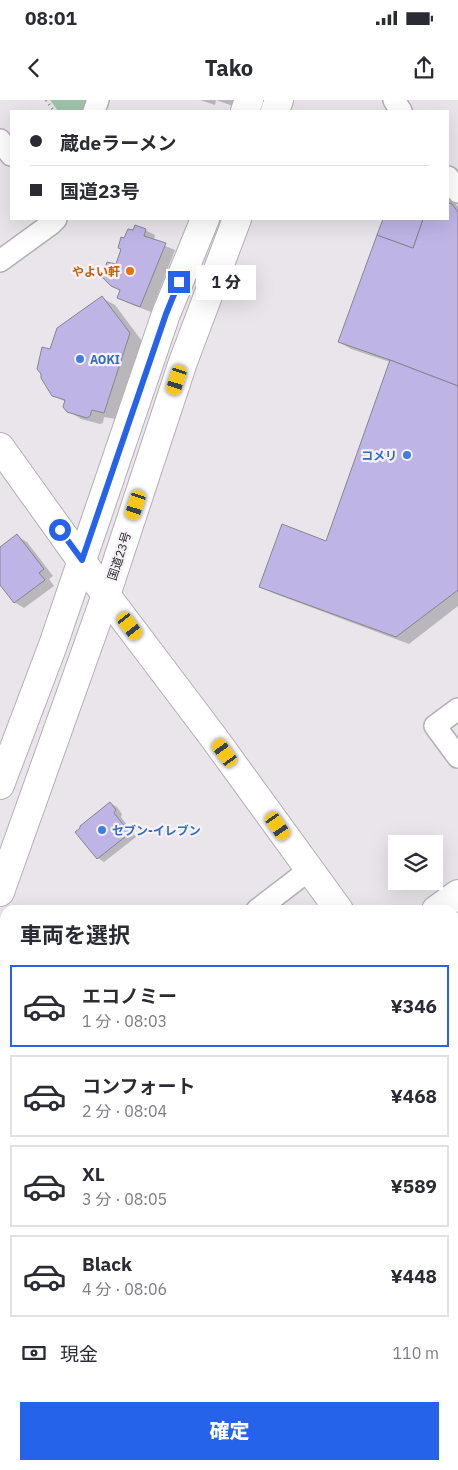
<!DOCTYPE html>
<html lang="ja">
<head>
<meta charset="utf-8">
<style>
  body { margin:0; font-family:"IBM Plex Sans","Noto Sans JP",sans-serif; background:#f2f2f3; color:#2b2b33; height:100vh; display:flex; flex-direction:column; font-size:19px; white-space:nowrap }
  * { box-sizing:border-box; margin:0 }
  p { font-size:16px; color:#7c7c81 }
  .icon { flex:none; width:28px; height:28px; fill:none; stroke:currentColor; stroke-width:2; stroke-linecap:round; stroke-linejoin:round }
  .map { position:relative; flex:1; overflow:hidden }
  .details { position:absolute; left:0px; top:805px; width:459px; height:565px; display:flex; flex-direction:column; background:#fff; border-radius:15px 15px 0 0; box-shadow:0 5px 20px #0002 }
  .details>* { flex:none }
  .top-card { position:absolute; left:10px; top:10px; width:439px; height:110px; border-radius:0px; box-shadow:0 5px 20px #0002; display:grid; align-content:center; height:110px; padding:0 20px; background:#fff }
  .fabs { position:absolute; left:388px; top:735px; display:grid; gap:10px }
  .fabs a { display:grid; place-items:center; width:55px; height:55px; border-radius:0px; background:#fff; box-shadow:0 5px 20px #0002; font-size:25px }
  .end { position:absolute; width:22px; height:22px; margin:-11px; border:6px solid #2563eb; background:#fff; box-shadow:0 0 0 2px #fff }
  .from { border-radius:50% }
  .bubble { position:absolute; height:35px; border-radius:0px; background:#fff; box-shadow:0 5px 20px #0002; font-size:16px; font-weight:800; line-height:35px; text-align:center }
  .car { position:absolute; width:15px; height:30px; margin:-15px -8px; border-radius:6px; box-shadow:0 0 4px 1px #0007; background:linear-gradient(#f5c518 24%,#345 0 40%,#f5c518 0 76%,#345 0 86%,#f5c518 0) }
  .top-card b { display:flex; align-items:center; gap:18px; height:48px; font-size:19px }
  .top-card b+b { border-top:1px solid #e1e1e2 }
  .top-card i { width:12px; height:12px; background:#2b2b33 }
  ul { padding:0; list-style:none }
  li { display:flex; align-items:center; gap:15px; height:82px; margin:0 10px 8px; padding:0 10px; border:2px solid #e1e1e2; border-radius:0px }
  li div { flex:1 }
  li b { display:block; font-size:19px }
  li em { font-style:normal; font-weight:800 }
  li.selected { border-color:#2563eb }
  li>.icon { width:45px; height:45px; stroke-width:1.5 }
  h2 { padding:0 20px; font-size:22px; line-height:60px }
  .pay { display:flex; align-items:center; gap:12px; height:55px; padding:0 20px; font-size:19px }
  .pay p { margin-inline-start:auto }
  .primary-button { display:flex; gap:10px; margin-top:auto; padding:10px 20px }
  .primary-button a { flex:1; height:58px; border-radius:0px; background:#2563eb; color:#fff; font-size:20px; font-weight:800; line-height:58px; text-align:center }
  .status { display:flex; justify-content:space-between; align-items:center; height:35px; padding:0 25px; background:#fff; direction:ltr }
  .status svg { height:14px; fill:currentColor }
  header { display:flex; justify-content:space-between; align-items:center; height:65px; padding:0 20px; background:#fff; font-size:22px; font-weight:800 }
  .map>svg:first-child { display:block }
  .green { fill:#9fc3ac }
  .shadow { fill:#0003 }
  .building { fill:#beb4e6; stroke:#87868c }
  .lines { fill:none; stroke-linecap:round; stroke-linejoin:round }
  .lane-casing { stroke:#b3afb5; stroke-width:12 }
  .street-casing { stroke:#b3afb5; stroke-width:24 }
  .secondary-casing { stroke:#b3afb5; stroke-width:30 }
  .highway-casing { stroke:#b3afb5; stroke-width:30 }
  .path { stroke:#8a878b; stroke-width:3; stroke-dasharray:1 4; stroke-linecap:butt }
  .lane { stroke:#fff; stroke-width:10 }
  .street { stroke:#fff; stroke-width:21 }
  .secondary { stroke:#fff; stroke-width:28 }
  .highway { stroke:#fff; stroke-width:28 }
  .route { stroke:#2563eb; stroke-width:6 }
  .food-dot { fill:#e8710a; stroke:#f6f2f8; stroke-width:2 }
  .shop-dot { fill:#3f7fe0; stroke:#f6f2f8; stroke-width:2 }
  .labels { text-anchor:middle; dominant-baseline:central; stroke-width:4.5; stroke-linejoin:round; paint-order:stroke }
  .food-label { font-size:12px; font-weight:bold; fill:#c56008; stroke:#f6f2f8; text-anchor:end }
  .shop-label { font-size:12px; font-weight:bold; fill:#366cbe; stroke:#f6f2f8; text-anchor:start }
  .street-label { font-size:12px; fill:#282729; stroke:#f6f2f8 }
</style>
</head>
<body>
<div class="status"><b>08:01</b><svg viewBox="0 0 49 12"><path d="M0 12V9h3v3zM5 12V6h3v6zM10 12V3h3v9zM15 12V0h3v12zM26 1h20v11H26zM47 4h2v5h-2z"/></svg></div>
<header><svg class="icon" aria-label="back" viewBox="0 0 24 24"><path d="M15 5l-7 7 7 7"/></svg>Tako<svg class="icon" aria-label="share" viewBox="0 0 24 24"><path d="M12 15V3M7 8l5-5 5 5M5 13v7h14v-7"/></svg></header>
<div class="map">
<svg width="458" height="1370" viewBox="0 0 458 1370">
  <rect width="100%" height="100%" fill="#e9e5eb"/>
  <path class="green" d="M50,0h37l-4,11h-25z"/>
  <g class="shadow">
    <path d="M200,0h35l-2,6 -17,-6 -1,5z"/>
    <path d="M448,92l10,15v399l-49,38 -136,-51 -12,-7 66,-44 63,-180 -39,-13 -12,-7 45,-123h64z"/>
    <path d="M145,130l10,5 -1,6 21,9 -24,62 -23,-9 -9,-6 2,-6 -5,-25z"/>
    <path d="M102,198l13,7 27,36 -26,78 -12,-2 -1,6 -3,1 -19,-5 -13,-8 -2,-9 -13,-7 -2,-45z"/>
    <path d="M17,436l10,6 26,34 -4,3 5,7 -30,22 -10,-6 -14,-19v-34z"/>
    <path d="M110,703l7,4 5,7 -1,3 15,20 -32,25 -6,-4z"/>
  </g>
  <g class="building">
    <path d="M448,101l1,2 3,1 6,8v174l-68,-26 -52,-18 39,-107 36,13 10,-29h25z"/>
    <path d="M383,119h40l-10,29 -36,-13z"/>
    <path d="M135,125l11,4 -2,7 22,7 -26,64 -23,-9 3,-8 -9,-4 -9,-9 5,-15 9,2 5,-15 -3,-1 3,-11 3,1 4,-9 5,1z"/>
    <path d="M102,196l28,37 -26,80 -12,-3 -2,6 -3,2 -20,-6 -4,-5 2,-7 -13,-4 -11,-18v-4l-4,-5 5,-22 8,2 7,-21z"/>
    <path d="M390,260l68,26v204l-62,47 -137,-50 23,-63 44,17z"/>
    <path d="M17,434l27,35 -5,4 6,7 -31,23 -14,-18v-38z"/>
    <path d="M110,702l6,8 -2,3 16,20 -33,26 -22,-27 5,-4v-2z"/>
  </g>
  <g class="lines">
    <g class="lane-casing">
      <path id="lane" d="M55,1370l7,-5"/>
    </g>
    <g class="street-casing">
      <g id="street">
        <path d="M394,0l7,11"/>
        <path d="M94,11l4,-11"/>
        <path d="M0,40l11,15"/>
        <path d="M448,77l10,15"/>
        <path d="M0,161l51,-37 5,-5"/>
        <path d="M458,609l-23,17 23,31"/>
        <path d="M257,810l52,-40"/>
        <path d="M0,1079l5,-4"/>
        <path d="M454,1079l4,-3"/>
        <path d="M0,1116l5,6"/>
        <path d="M454,1169l4,6"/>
        <path d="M0,1216l5,-4"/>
        <path d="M454,1357l4,6"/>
        <path d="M342,1370l7,-5"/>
      </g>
    </g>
    <g class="secondary-casing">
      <g id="secondary">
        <path d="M0,347l106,148 108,143 125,172"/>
        <path d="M436,810l22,-16"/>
        <path d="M454,964l4,6"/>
      </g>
    </g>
    <g class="highway-casing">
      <g id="highway">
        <path d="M245,11l4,-11"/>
        <path d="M275,11l4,-11"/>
        <path d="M0,685l53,-140 113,-331 39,-95"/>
        <path d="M0,792l106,-297 77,-233 54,-143"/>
      </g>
    </g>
    <path class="path" d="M46,0l8,11"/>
    <use href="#lane" class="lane"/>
    <use href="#street" class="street"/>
    <use href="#secondary" class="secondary"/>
    <use href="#highway" class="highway"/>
  </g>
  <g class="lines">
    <path class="route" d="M60,430l22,30 84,-246 13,-32"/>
  </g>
  <circle class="food-dot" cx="130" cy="171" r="5"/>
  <g class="shop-dot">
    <circle cx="80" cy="259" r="5"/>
    <circle cx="407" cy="355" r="5"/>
    <circle cx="102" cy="730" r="5"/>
  </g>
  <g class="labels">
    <g class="food-label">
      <text x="120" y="171">やよい軒</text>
    </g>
    <g class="shop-label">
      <text x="90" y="259">AOKI</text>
      <text x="397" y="355" text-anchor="end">コメリ</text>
      <text x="112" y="730">セブン-イレブン</text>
    </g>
    <g class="street-label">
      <text transform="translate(119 456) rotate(-72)">国道23号</text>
    </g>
  </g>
</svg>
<div class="fabs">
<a><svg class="icon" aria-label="layers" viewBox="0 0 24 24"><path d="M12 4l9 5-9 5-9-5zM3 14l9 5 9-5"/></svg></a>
</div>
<i class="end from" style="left:60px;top:430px"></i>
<i class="end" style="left:179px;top:182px"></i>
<div class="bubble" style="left:196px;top:165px;width:60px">1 分</div>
<i class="car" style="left:177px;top:280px;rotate:198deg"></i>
<i class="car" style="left:136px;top:405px;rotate:198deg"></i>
<i class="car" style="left:130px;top:526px;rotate:143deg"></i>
<i class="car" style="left:225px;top:653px;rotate:324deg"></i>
<i class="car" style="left:278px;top:726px;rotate:145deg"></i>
<div class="top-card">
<b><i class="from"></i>蔵deラーメン</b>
<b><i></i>国道23号</b>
</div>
<section class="details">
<h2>車両を選択</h2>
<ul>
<li class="selected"><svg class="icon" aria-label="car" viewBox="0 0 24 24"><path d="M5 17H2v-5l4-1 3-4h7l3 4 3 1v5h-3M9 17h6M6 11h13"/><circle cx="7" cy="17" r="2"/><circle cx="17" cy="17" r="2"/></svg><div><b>エコノミー</b><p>1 分 · 08:03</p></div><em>¥346</em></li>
<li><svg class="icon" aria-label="car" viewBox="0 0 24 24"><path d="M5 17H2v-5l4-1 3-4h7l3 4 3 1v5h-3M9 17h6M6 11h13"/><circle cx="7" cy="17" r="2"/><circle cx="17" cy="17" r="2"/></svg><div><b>コンフォート</b><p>2 分 · 08:04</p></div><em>¥468</em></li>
<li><svg class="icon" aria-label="car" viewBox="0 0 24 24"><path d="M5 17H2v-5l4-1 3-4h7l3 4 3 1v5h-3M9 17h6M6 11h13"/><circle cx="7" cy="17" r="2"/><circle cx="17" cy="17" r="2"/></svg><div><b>XL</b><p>3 分 · 08:05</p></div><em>¥589</em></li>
<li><svg class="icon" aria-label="car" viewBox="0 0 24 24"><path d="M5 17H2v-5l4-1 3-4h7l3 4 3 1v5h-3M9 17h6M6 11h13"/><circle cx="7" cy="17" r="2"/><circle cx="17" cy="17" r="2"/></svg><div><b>Black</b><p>4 分 · 08:06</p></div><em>¥448</em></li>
</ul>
<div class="pay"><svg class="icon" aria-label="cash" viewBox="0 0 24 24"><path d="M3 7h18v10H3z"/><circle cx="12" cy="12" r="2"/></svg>現金<p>110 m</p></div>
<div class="primary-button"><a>確定</a></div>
</section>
</div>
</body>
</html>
